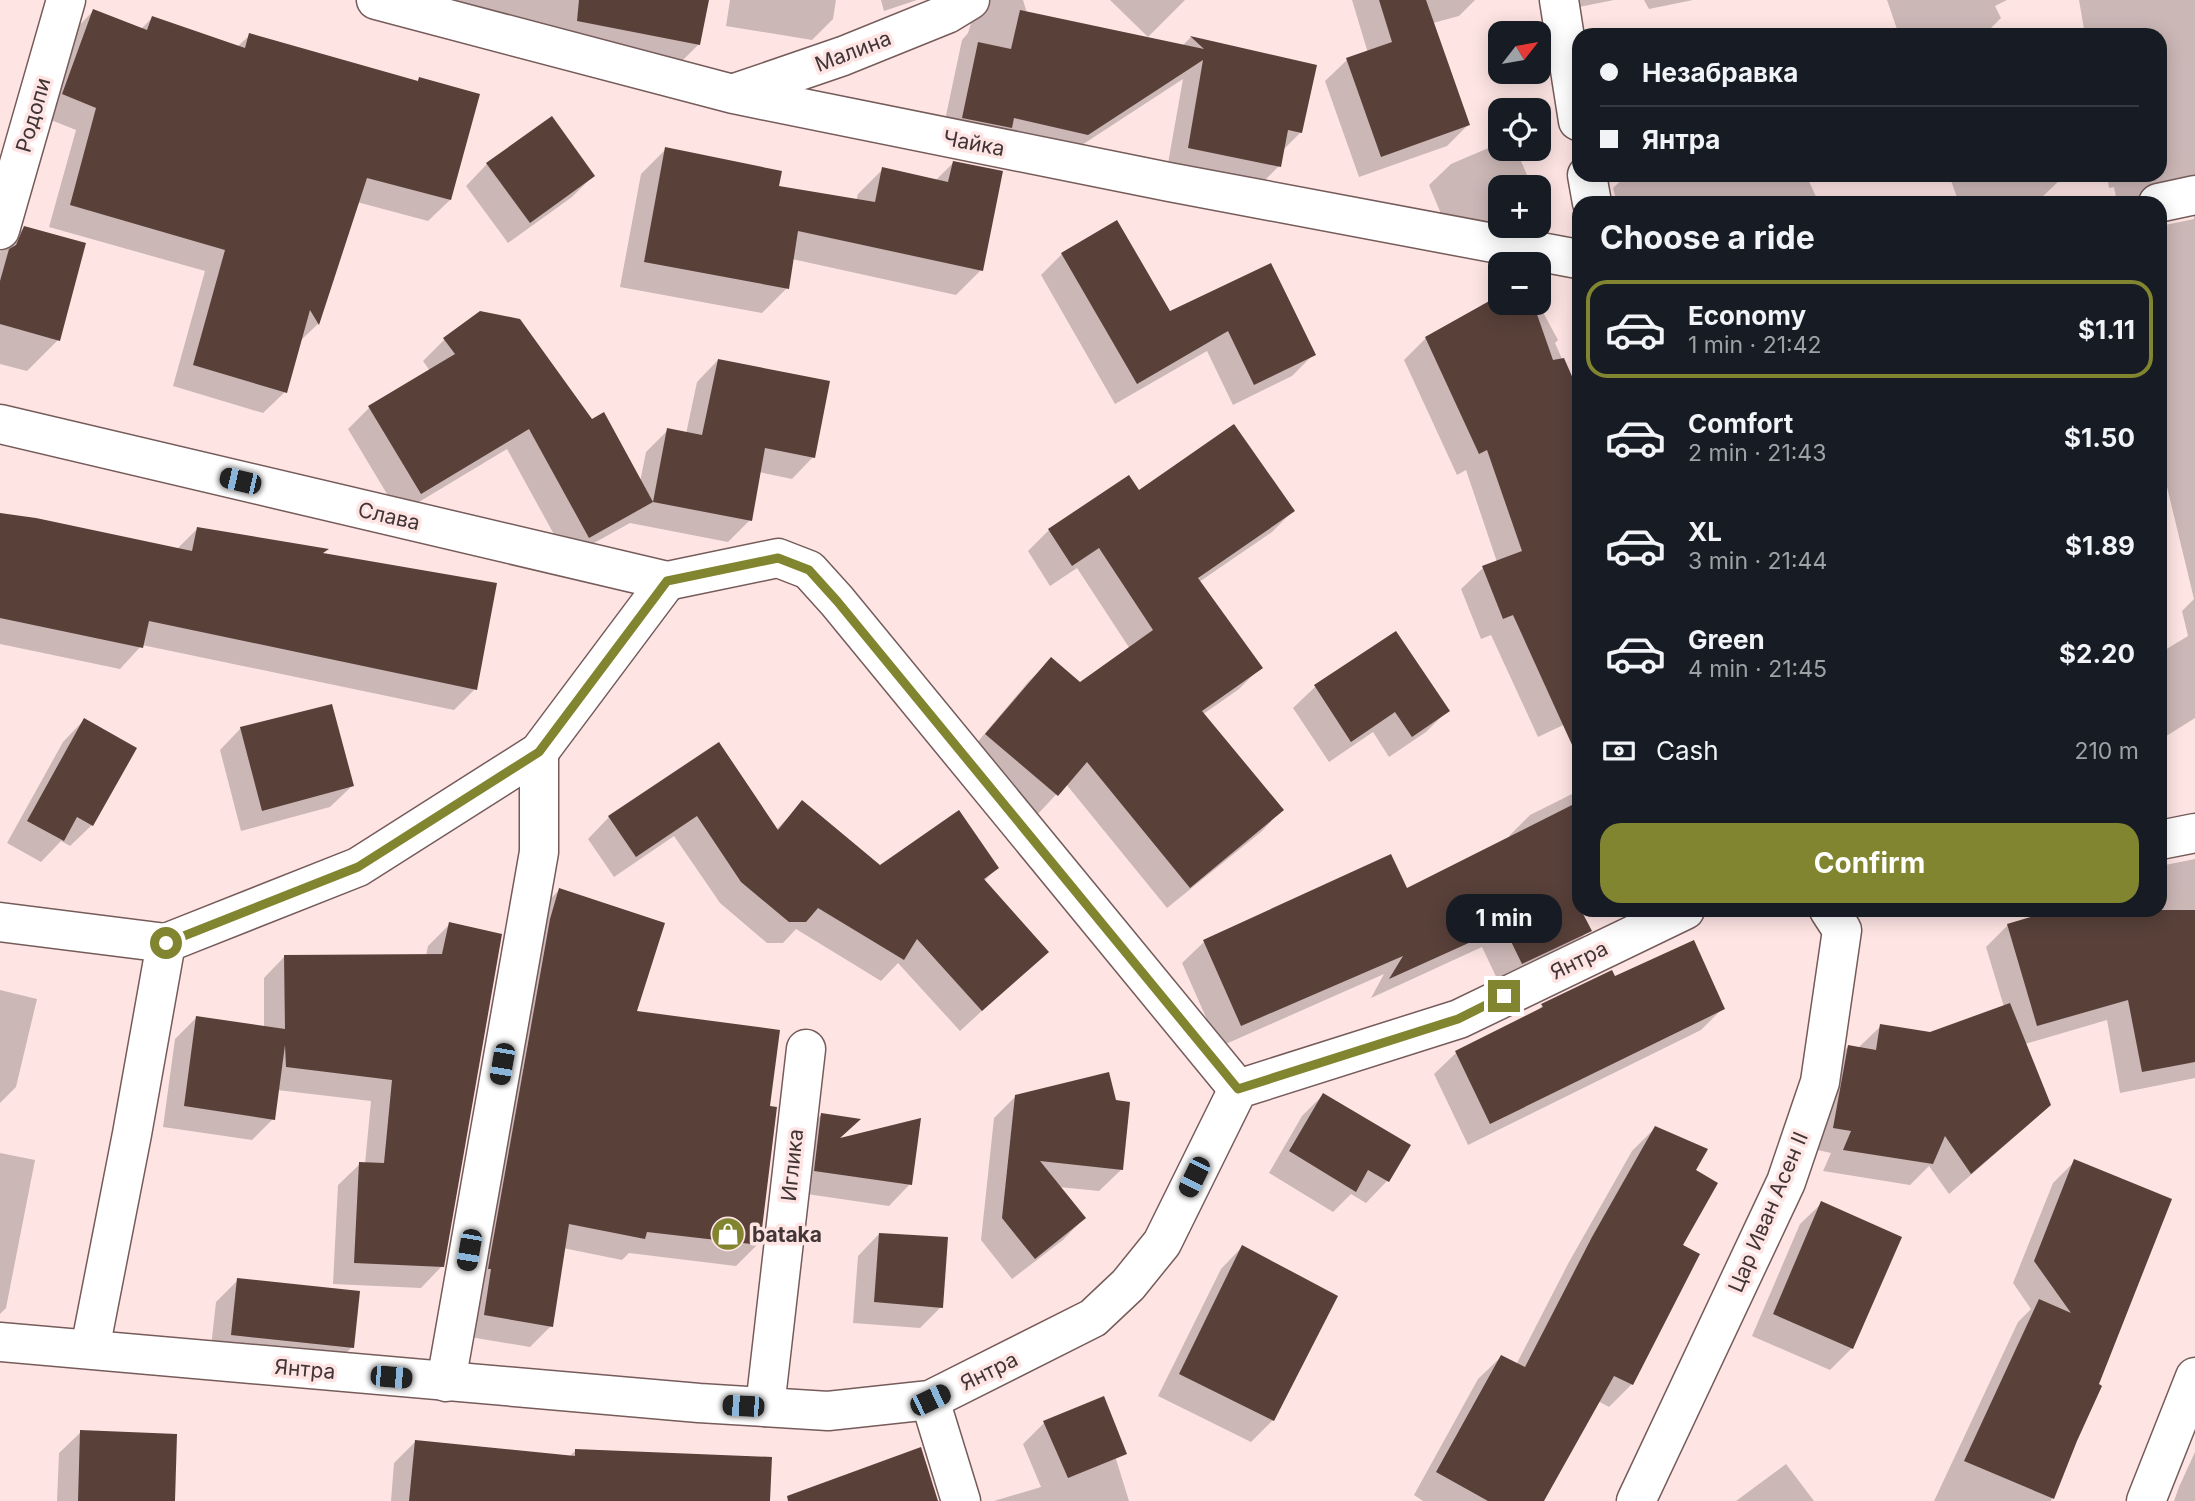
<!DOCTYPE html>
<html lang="en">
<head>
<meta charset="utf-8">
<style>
  body { margin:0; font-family:Inter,sans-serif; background:#242831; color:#f1f3f6; height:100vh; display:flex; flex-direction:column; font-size:26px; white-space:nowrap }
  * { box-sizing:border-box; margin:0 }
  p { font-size:23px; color:#9ea1a6 }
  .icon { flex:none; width:38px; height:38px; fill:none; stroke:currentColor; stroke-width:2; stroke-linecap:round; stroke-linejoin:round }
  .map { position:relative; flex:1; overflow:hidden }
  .side { position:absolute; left:1572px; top:196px; width:595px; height:721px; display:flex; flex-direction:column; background:#171b24; border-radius:21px; box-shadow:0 4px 18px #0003 }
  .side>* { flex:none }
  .guide { position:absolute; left:1572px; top:28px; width:595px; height:154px; border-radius:21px; box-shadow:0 4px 18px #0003; display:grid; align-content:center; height:154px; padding:0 28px; background:#171b24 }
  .needle { width:46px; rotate:59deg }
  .buttons { position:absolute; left:1488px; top:21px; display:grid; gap:14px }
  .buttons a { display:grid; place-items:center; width:63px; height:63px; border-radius:14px; background:#171b24; box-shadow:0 4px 18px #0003; font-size:35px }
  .end { position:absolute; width:32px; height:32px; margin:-16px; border:9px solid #82852f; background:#fff; box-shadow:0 0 0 4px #fff }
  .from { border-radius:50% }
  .bubble { position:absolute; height:49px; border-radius:21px; background:#171b24; box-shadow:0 4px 18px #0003; font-size:23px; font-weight:700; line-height:49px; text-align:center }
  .car { position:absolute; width:21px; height:42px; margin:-21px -10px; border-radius:9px; box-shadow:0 0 5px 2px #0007; background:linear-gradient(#222 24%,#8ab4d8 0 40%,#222 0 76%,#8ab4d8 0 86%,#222 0) }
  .guide b { display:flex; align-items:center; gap:24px; height:66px; font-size:26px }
  .guide b+b { border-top:2px solid #363941 }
  .guide i { width:18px; height:18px; background:#f1f3f6 }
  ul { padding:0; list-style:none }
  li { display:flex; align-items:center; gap:21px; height:98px; margin:0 14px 10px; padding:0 14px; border:4px solid transparent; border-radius:21px }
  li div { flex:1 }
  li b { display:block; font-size:26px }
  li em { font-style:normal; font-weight:700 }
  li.on { border-color:#82852f }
  li>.icon { width:63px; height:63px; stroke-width:1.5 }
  h2 { padding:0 28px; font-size:32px; line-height:84px }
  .pay { display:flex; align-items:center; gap:18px; height:77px; padding:0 28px; font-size:26px }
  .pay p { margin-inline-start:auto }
  .cta { display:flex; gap:14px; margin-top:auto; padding:14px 28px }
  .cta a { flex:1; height:80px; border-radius:21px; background:#82852f; color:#fff; font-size:28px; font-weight:700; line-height:80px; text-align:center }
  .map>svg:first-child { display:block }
  .shadow { fill:#0003 }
  .building { fill:#59413a }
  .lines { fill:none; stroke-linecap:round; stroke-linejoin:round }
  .minor-casing { stroke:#755b5a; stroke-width:41 }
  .minor { stroke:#fff; stroke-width:38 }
  .route { stroke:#82852f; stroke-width:9 }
  .labels { text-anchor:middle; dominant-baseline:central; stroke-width:7; stroke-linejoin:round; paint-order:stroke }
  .street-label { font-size:21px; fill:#413535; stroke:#fee5e4 }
  .poi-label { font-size:21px; font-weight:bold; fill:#413535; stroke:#fee5e4; text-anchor:start }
</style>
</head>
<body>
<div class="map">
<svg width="2195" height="1501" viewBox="0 0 2195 1501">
  <rect width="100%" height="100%" fill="#fee5e4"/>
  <g class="shadow">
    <path d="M425,0h283l-10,45 -21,21z"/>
    <path d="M730,0h106l-3,19 -21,21 -86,-14z"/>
    <path d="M881,0h36l-33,11z"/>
    <path d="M971,0h52l4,13 155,33 9,-9 124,30 -14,65 -19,19 -3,15 -21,21 -91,-18 16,-90 -118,77 -124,-17 21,-99 6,-7 3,-10 -3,-11z"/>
    <path d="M1110,0h75l-37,37z"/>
    <path d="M1352,0h123l-16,16 -26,7 35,102 -21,21 -88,31 -34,-96 22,-21 21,-7z"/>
    <path d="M1557,0h57l-55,11z"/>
    <path d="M1644,0h49l-44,9z"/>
    <path d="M1887,0h120l-12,6 6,12 -17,17h-85z"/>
    <path d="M2079,0h116v718l-35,22v-87l28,-17 -6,-25 12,-12 -34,-141v-232l34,-7v-4l-27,-19 -34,7h-16l-3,-16 -5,1 -2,-13h53v-140h-75z"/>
    <path d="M93,11l48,18 11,-11 85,29 13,-12 167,47 2,-3 31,121 -22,21 -71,-19 -39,122 -19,18 -14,50 -22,21 -90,-27 32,-115 -156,-44 27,-97 -35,-14 31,-83z"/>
    <path d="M1500,143v6h16l16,38h-32v39l-49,12 -22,-53 22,-21z"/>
    <path d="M666,149l111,39 79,13 2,-7 25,-25 52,12 18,-18 28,107 -25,25 -164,-36 -5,29 -25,25 -142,-26 21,-113z"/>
    <path d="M487,164l106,12 -21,21 -64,46 -42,-57z"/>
    <path d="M1627,175h148l2,4 11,-4h18l13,28h-202l-4,-15z"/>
    <path d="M1949,175h112l1,3 -22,21 -10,4h-71z"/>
    <path d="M24,228l34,112 -31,31 -27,-7v-112z"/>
    <path d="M1062,254l108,59 143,42 -21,21 -59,29 -26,-54 -92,53 -74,-129z"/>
    <path d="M1500,303h38l20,37 -3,3 23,52v15l-5,6 5,14v288l-40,19 -47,-102 -10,4 -20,-50 22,-21 14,-6 -31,-92 -9,5 -53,-115 22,-22z"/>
    <path d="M445,339l147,82 48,61 6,-30 22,-22 18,4 11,-52 21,-22 95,97 -21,22 -33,-7 -9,48 -22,22 -98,-19 -63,35 -60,-109 -108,65 -51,-85 21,-21 61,-37 -7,-10z"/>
    <path d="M1138,493l155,18 -21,21 -73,50 61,86 -21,21 -37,26 80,95 -21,22 -94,76 -101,-124 -31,33 -70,-60 64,-76 22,-21 29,25 50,-36 -53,-81 -27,18 -22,-35 21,-21z"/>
    <path d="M0,513l176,37 21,-21 125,25 153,135 -21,21 -312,-65 -22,24 -120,-25z"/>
    <path d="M1395,633l52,78 -21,21 -37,25 -16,-25 -44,30 -36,-54 22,-21z"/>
    <path d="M84,720l8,105 -22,21 -9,-5 -20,21 -34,-19 56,-101z"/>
    <path d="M241,728l111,58 -22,21 -89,24 -21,-81z"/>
    <path d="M719,744l57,86 26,-27 78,64 117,1 -14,14 63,70 -86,79 -62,-68 -17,18 -85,-52 -13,14h-16l-47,-40 -46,-67 -60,41 -26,-38 21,-22z"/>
    <path d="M1578,791v90l-11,5 22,44 -21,22 -68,33 -18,-38 -111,51 13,-24 -165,73 -37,-84 22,-21 187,-86 15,35 105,-53 -2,-2 21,-21z"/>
    <path d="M2195,859v219l-75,15 -13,-73 -82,24 24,61 -22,21 -78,68 -20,-28 -19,19 -87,-14 8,-18 -18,-4 14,-81 21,-21h11l22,-21 49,8 74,-27 -18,-60 22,-22 52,-15h100v-44z"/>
    <path d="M559,890l75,122 134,96 -10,136 -22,22 -107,-13 -7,7 -59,-12 -12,78 -21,21 -66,-11 74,-424z"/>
    <path d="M450,924l-8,342 -21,22 -88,-4 5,-99 22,-21h5l6,-63 -94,-11 -4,29 -21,21 -89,-13 12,-88 22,-22 67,10v-49l21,-22h141l2,-10z"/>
    <path d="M1614,978l109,30 -22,22 -233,115 -34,-71 22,-21 79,-40 8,-8z"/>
    <path d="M0,990l37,9 -21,88 -16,16z"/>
    <path d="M1323,1095l86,51 -22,35 -21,22 -15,-9 -18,18 -64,-39 33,-57z"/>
    <path d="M1016,1096l105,74 -22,21 -40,-4 25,31 -21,22 -51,39 -31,-39 13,-122z"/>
    <path d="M821,1115l16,25 73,44 -21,22 -96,-14 7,-55z"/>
    <path d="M1655,1128l38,43 -12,75 17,9 -66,129 -23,23 -11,-6 -56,100h-119l-9,-6 64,-116 23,-22 15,8 53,-103 63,-111z"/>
    <path d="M0,1153l35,7 -29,148 -6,6z"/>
    <path d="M2075,1161v279l-24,61h-117l84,-179 13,-13 -18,-26 40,-100z"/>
    <path d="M1822,1203l30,145 -22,22 -78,-34 48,-112z"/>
    <path d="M879,1234l62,73 -21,21 -67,-5 5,-67z"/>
    <path d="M1242,1247l31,173 -22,22 -93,-46 63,-127z"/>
    <path d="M238,1280l114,67 -21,22 -121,-13 6,-54z"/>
    <path d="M1098,1401l31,100h-135l47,-14 -18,-43 21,-21z"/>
    <path d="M81,1432l92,69h-116l2,-48z"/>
    <path d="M416,1441l153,16 7,-7 192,51h-377l3,-38z"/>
    <path d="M2195,1452v49h-21l5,-14z"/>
    <path d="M1786,1464l28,37h-78z"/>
  </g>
  <g class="building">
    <path d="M579,0h130l-9,45 -123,-24z"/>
    <path d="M1379,0h47l44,125 -89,32 -35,-99 46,-16z"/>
    <path d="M93,9l54,21 5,-14 93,32 4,-15 169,48 1,-4 61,17 -29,106 -84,-22 -48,147 -9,-15 -23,83 -94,-28 32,-115 -155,-45 26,-97 -34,-14z"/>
    <path d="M1020,10l184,39 -14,-13 127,29 -15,68 -14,-3 -7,37 -93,-19 15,-88 -115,75 -74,-17 -2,10 -50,-10 16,-76 33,7z"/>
    <path d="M552,116l43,60 -65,47 -44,-60z"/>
    <path d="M665,147l117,24 -3,15 96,16 7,-35 66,15 5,-21 50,10 -20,100 -185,-40 -9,58 -145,-27z"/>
    <path d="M1117,220l53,91 101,-48 45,92 -62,30 -26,-54 -91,53 -76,-131z"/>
    <path d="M24,226l62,17 -26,98 -60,-17v-43l9,-32 7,-4z"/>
    <path d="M1500,295v8h33l20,57 11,-2 14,32v368l-65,-143 -10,4 -21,-53 40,-15 -35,-101 -8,4 -54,-117z"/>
    <path d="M480,311l40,8 72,100 12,-7 49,90 -64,36 -60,-109 -108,65 -53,-88 87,-52 -12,-16z"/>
    <path d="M718,359l112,22 -15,77 -50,-10 -13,73 -99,-19 14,-74 35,7z"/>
    <path d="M1234,424l61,87 -97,67 65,90 -61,43 82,99 -94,78 -103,-126 -29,34 -73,-62 66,-77 29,25 73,-52 -54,-82 -27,18 -24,-37 81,-54 10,15z"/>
    <path d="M0,513l36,5 156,33 5,-24 132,22 -6,4 174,30 -20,107 -328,-69 -6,27 -143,-30z"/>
    <path d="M1396,631l54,80 -38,26 -17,-25 -44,30 -37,-57z"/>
    <path d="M332,704l22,82 -92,25 -22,-84z"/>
    <path d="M84,718l53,30 -44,78 -16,-9 -13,24 -37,-20z"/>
    <path d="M719,742l59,88 24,-30 78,65 79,-55 40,58 -15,11 65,73 -67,59 -65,-72 -13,21 -86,-52 -12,14h-17l-48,-40 -44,-66 -61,41 -28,-41z"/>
    <path d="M1578,802v108h3l11,21 -70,33 -18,-37 -115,52 14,-23 -162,70 -38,-86 188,-86 16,34z"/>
    <path d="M559,888l106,35 -28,88 143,19 -10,76 7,1 -17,138 -113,-13 -2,7 -76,-15 -16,103 -69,-12 7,-46h-3l62,-350z"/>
    <path d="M2054,910h141v152l-53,10 -14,-72 -91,26 -30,-102z"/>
    <path d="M449,922l53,12 -58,333 -90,-4 5,-101 25,1 8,-83 -106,-13 -1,-22 -10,75 -91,-14 12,-90 89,13 -1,-74 158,-1z"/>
    <path d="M1694,940l31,69 -235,115 -35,-73 88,-44 -2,-3 71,-34 3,6z"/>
    <path d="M2010,1003l41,102 -80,69 -26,-38 -12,28 -90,-14 8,-19 -18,-3 15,-83 28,5 4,-26 50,8z"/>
    <path d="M1109,1072l7,28 14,2 -7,68 -83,-9 46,57 -51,41 -33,-41 13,-123z"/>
    <path d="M1323,1093l88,52 -22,37 -21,-12 -12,22 -67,-41z"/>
    <path d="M821,1113l40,6 -21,19 81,-20 -9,67 -98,-14z"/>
    <path d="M1655,1126l53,23 -12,21 22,13 -35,62 17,9 -67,131 -19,-9 -70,125h-56l-52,-29 65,-117 24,12 67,-130z"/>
    <path d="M2074,1159l98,40 -73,185 3,2 -25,55 -23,58 -90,-38 75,-162 32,14 -37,-52z"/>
    <path d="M1821,1201l81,36 -49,112 -80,-35z"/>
    <path d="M879,1233l69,4 -5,71 -69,-6z"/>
    <path d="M1242,1245l96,51 -64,125 -95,-47z"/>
    <path d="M237,1278l123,13 -6,57 -123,-13z"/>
    <path d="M1104,1396l23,58 -59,24 -25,-57z"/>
    <path d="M80,1430l97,4 -2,67h-97z"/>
    <path d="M415,1440l160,16v-7l197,8 -2,44h-361z"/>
    <path d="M921,1447l17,54h-150l-1,-5z"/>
  </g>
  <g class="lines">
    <g class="minor-casing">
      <g id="minor">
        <path d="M376,0l357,94 436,88 409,77"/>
        <path d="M1559,0l19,121"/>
        <path d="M735,93l108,-37 104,-42 23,-14"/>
        <path d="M1587,175l5,28"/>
        <path d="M2158,203l37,-8"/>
        <path d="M0,230l66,-230"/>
        <path d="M0,424l667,157 111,-23 31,12 28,31 401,488"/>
        <path d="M2160,840l35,-7"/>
        <path d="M0,922l166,21 192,-76 181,-115 128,-171"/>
        <path d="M0,1342l699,61 129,8 102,-11 163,-82 35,-33 34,-42 76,-154 221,-70 226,-109"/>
        <path d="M90,1349l42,-215 34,-191"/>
        <path d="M446,1382l93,-530v-100"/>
        <path d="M930,1400l31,101"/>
        <path d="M765,1407l41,-358"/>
        <path d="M1636,1501l150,-319 34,-100 22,-152 -13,-20"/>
        <path d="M2146,1501l49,-124"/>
      </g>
    </g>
    <use href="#minor" class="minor"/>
  </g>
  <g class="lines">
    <path class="route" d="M166,943l192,-76 181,-115 128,-171 111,-23 31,12 28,31 401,488 220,-70 46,-23"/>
  </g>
  <defs>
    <g id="shop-disc" transform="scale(1.75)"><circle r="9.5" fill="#82852f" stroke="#fee5e4"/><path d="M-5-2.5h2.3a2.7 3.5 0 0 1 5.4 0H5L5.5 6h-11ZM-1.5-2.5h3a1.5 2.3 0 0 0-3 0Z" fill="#fff"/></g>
  </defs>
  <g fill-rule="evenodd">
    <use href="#shop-disc" x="728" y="1234"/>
  </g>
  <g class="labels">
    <g class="street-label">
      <text transform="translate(853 51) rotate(-21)">Малина</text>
      <text transform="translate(33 115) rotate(-74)">Родопи</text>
      <text transform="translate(974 143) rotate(11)">Чайка</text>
      <text transform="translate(389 516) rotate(13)">Слава</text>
      <text transform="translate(1579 960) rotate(-26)">Янтра</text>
      <text transform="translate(792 1165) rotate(-84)">Иглика</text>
      <text transform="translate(1768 1212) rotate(-67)">Цар Иван Асен II</text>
      <text transform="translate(305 1369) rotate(5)">Янтра</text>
      <text transform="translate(989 1371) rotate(-26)">Янтра</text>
    </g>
    <g class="poi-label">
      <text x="752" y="1234">bataka</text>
    </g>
  </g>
</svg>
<div class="buttons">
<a><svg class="needle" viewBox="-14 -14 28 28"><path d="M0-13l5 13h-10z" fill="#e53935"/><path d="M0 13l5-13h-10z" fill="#9ea1a6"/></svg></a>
<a><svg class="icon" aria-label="locate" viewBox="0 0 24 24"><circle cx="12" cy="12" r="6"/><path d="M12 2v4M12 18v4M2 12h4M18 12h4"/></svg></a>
<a>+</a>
<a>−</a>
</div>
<i class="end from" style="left:166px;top:943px"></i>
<i class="end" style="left:1504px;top:996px"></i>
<div class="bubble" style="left:1446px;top:894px;width:116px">1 min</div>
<i class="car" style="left:240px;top:481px;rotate:283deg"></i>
<i class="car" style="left:502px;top:1064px;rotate:190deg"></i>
<i class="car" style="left:1194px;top:1177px;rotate:206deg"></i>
<i class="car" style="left:469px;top:1250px;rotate:190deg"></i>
<i class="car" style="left:391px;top:1377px;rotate:95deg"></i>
<i class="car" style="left:930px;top:1400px;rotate:64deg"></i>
<i class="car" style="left:743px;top:1406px;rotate:273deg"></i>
<div class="guide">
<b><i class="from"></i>Незабравка</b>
<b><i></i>Янтра</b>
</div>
<section class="side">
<h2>Choose a ride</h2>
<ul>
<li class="on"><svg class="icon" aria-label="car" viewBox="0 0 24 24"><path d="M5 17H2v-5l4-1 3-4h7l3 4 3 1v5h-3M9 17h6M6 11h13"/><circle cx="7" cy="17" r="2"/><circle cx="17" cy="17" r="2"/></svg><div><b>Economy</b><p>1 min · 21:42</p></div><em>$1.11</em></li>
<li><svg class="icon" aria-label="car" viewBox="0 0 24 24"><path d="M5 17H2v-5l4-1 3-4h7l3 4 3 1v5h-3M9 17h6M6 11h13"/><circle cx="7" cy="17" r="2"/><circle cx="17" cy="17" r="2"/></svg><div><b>Comfort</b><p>2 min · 21:43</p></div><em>$1.50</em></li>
<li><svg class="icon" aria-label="car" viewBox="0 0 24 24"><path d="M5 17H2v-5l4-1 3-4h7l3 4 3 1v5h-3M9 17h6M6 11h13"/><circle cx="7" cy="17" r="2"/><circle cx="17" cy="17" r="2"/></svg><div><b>XL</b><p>3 min · 21:44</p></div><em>$1.89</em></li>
<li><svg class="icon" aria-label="car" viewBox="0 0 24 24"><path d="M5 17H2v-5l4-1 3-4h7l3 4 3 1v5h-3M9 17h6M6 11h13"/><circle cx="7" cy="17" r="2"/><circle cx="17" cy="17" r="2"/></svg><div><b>Green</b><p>4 min · 21:45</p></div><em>$2.20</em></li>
</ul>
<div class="pay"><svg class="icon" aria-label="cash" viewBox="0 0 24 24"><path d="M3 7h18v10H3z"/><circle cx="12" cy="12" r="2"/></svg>Cash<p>210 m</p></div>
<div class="cta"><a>Confirm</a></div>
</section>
</div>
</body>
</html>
